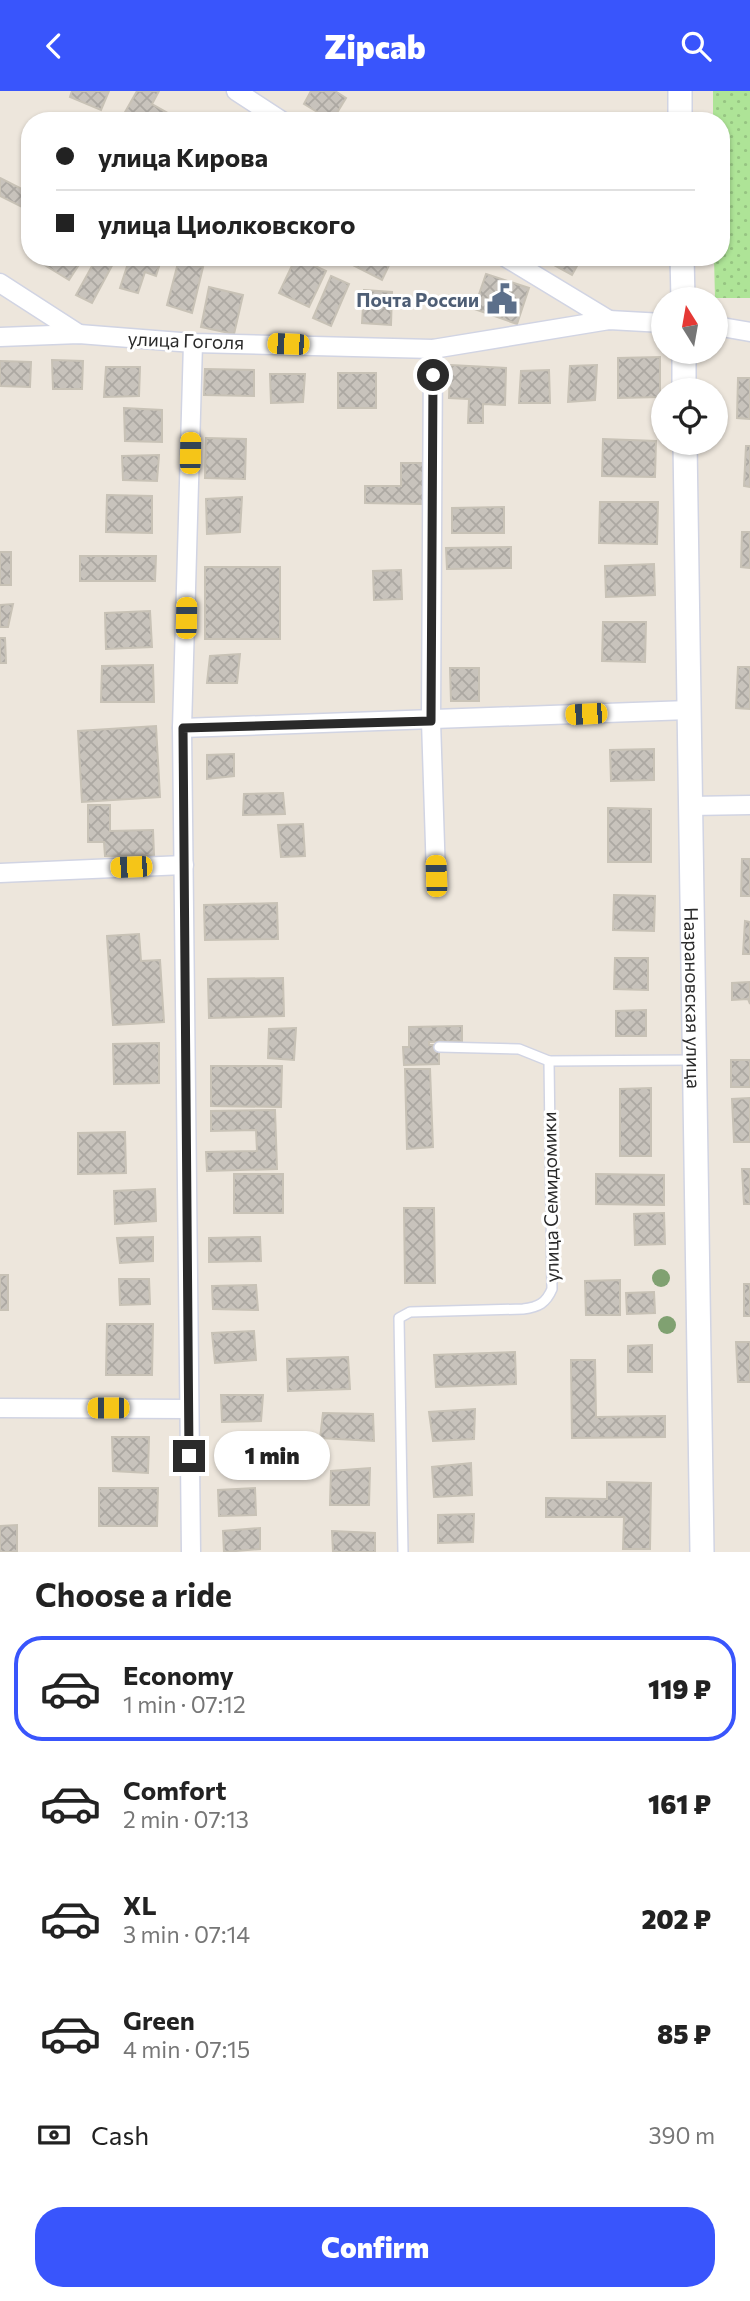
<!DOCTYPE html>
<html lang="en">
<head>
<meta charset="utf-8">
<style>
  body { margin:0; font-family:Commissioner,sans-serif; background:#f6f6f6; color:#222; height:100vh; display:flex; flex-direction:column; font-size:26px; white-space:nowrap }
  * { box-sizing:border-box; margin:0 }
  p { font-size:23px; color:#767676 }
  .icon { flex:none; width:38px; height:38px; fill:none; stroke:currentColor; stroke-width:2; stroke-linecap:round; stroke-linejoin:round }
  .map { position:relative; height:1461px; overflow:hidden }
  .drawer { display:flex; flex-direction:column; background:#fff; flex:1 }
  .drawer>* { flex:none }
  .banner { position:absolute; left:21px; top:21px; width:709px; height:154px; border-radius:28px; box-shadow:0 2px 5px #0004; display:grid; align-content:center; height:154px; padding:0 35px; background:#fff }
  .needle { width:46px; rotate:349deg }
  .controls { position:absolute; left:651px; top:196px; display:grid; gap:14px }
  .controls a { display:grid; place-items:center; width:77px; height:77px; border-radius:50%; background:#fff; box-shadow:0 2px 5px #0004; font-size:35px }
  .end { position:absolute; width:32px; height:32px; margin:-16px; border:9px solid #2a2a2a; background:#fff; box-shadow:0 0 0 4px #fff }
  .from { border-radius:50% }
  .bubble { position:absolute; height:49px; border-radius:24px; background:#fff; box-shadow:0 2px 5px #0004; font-size:23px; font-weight:800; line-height:49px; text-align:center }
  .car { position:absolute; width:21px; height:42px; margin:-21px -10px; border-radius:9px; box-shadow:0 0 5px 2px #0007; background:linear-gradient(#f5c518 24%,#345 0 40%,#f5c518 0 76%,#345 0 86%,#f5c518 0) }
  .banner b { display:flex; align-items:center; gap:24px; height:66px; font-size:26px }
  .banner b+b { border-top:2px solid #e0e0e0 }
  .banner i { width:18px; height:18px; background:#222 }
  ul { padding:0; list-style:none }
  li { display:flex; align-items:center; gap:21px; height:105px; margin:0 14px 10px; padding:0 21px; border:4px solid transparent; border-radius:28px }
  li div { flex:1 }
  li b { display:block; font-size:26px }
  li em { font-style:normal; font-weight:800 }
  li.on { border-color:#3955fc }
  li>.icon { width:63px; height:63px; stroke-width:1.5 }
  h2 { padding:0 35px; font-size:32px; line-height:84px }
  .pay { display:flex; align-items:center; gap:18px; height:77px; padding:0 35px; font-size:26px }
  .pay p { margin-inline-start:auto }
  .cta { display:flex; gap:14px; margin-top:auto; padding:14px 35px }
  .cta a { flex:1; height:80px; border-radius:28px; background:#3955fc; color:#fff; font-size:28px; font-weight:800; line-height:80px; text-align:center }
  header { display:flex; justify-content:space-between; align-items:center; height:91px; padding:0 35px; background:#3955fc; color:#fff; font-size:32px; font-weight:800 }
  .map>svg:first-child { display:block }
  .grass { fill:url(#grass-dots) }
  .building { fill:url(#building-cross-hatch); stroke:#c8c2b6; stroke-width:2 }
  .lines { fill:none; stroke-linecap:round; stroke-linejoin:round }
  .service-casing { stroke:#d1d4e3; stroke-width:12 }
  .minor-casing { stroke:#d1d4e3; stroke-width:21 }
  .tertiary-casing { stroke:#d1d4e3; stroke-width:26 }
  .service { stroke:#fff; stroke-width:9 }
  .minor { stroke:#fff; stroke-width:18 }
  .tertiary { stroke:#fff; stroke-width:23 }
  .tree { fill:#80a171 }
  .route { stroke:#2a2a2a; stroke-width:9 }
  .labels { text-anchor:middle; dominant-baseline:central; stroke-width:6; stroke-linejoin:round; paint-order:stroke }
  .service-label { font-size:19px; font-weight:bold; fill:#4e5e75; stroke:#fff; text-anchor:end }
  .street-label { font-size:19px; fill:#2a2a2a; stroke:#fff }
</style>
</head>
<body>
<header><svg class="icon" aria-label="back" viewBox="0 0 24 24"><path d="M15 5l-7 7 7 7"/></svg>Zipcab<svg class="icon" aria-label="search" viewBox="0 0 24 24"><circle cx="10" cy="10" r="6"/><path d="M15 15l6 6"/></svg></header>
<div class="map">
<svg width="750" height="1461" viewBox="0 0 750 1461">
  <defs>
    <pattern id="grass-dots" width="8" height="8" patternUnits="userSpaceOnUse" patternTransform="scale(1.75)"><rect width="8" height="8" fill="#aee497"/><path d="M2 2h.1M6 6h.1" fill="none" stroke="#96c482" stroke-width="1.8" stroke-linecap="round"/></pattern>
    <pattern id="building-cross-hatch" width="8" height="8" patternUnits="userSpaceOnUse" patternTransform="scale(1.75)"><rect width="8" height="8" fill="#c8c3bc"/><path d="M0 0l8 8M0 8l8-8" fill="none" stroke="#aca8a2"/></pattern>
  </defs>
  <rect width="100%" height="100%" fill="#ede6dc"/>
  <path class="grass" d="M713,0h37v207h-35l-1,-41h7v-136h-8z"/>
  <g class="building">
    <path d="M72,0h37l-8,19 -31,-13z"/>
    <path d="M137,0h22l-7,13 30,17h-62z"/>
    <path d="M311,0h24l11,7 -14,23 -28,-17z"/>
    <path d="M0,87l30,15v18l-30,-15z"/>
    <path d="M48,166h36l-15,23 -26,-16z"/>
    <path d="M97,166l18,3 -23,43 -16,-8z"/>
    <path d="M130,166h32l-6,19 -11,-4 -7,21 -18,-5z"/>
    <path d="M296,166l30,14 -17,36 -30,-14z"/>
    <path d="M350,166h43l-11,23 -35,-18z"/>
    <path d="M544,166h38l-10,18 -29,-16z"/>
    <path d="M178,172l25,4 -11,46 -25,-8z"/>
    <path d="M486,183l43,14 -12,36 -43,-15z"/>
    <path d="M331,185l18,8 -18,42 -18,-8z"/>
    <path d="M209,196l34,8 -9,39 -33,-7z"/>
    <path d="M364,199l28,2 -1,33 -29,-2z"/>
    <path d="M660,266v40l-42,1v-40z"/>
    <path d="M52,269l31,1 -1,28h-29z"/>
    <path d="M0,270l31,1 -1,25 -30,-1z"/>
    <path d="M450,274l56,3 -1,37 -22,-1v19h-15l1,-24 -20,-1z"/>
    <path d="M597,274l-2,35 -27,2 2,-36z"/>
    <path d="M106,276h34l-1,29 -35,1z"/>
    <path d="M205,278l49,1v26l-50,-1z"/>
    <path d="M549,279l1,33h-31l2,-32z"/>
    <rect x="338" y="282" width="38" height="35"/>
    <path d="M270,283h35l-2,28 -32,1z"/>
    <path d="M738,287h12v41l-13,-1z"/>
    <path d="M124,317l38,2v32l-37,-1z"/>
    <path d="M206,347l40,1 -1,40 -40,-1z"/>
    <path d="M603,348l53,2 -1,36 -53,-1z"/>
    <path d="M746,355h4v41l-6,-1z"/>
    <path d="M159,364l-2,26 -34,-1 -1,-24z"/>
    <path d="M401,372h23l-1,41 -58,-1v-17h36z"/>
    <path d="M107,404l45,1v37l-46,-1z"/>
    <path d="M242,406l-2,35 -33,2 -1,-35z"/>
    <path d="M600,411h58l-1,42 -58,-1z"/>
    <path d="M504,416v26h-52v-25z"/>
    <path d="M742,441h8v36l-9,-1z"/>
    <path d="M511,456v21l-64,1 -1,-21z"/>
    <rect x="0" y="461" width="11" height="33"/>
    <path d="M80,465h76l-1,25h-75z"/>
    <path d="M654,473l1,31 -49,2 -1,-31z"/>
    <rect x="205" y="476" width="75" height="72"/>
    <path d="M401,479l1,29 -28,1 -1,-29z"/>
    <path d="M13,513l-5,23h-8v-22z"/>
    <path d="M150,520l2,36 -46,2 -1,-36z"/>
    <path d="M603,531h43l-1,40 -43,-1z"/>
    <path d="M0,547h5l1,25h-6z"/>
    <path d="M240,563l-3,29h-30l3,-27z"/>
    <path d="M153,574l1,37h-53l1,-36z"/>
    <path d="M738,576h12v42l-14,-1z"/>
    <path d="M450,577h29v33h-28z"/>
    <path d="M156,635l4,71 -78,5 -4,-71z"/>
    <path d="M654,658v31l-43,1 -1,-31z"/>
    <path d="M234,663v22l-27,3v-24z"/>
    <path d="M283,702l2,21 -42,1 1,-21z"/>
    <path d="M88,714h22v26l43,-1 1,25 -49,1 -1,-14h-16z"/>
    <path d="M608,717l43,1v53h-43z"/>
    <path d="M303,733l2,32 -24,1 -3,-32z"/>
    <path d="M742,768h8v37h-9z"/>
    <path d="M614,804l41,1 -1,35 -41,-1z"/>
    <path d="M277,812l1,36 -73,1 -1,-35z"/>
    <path d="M745,830l5,1v32h-7z"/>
    <path d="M139,843l2,27 19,-1 4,62 -51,3 -6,-89z"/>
    <path d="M615,867h33v32l-34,-1z"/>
    <path d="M283,887l1,38 -75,2 -1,-39z"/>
    <path d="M750,891v22l-2,-5 -16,1v-17z"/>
    <path d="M646,919v26h-30v-25z"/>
    <path d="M462,935v15l-33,1v3h10v19l-35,1 -1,-18h6v-20z"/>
    <path d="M296,937l-2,32 -26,-2 1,-29z"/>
    <path d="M159,952v40l-45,1 -1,-40z"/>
    <rect x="731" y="969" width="19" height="27"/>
    <path d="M211,975h71l-1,41 -70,-1z"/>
    <path d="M405,978h25l3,78 -26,2z"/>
    <path d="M651,997v68h-31v-67z"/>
    <path d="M750,1007v44h-16l-2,-43z"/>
    <path d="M275,1019l2,59 -70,2 -1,-19 51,-1 -1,-21 -45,1v-20z"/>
    <path d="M125,1041l1,41 -48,1v-41z"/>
    <path d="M742,1078h8v35h-6z"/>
    <rect x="234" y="1083" width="49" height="39"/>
    <path d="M596,1083l68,1v30l-68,-1z"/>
    <path d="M155,1098l1,32 -41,3 -1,-33z"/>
    <path d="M404,1117h30l1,75h-30z"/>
    <path d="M664,1122l1,31 -30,1 -1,-31z"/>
    <path d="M153,1146v24l-33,2 -3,-25z"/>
    <path d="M260,1146l1,24 -52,1v-24z"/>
    <rect x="0" y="1184" width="8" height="35"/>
    <path d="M119,1188h30l1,25 -30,1z"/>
    <path d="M620,1189v35h-34l-1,-34z"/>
    <rect x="744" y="1193" width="6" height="32"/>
    <path d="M256,1194l2,25 -45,-1 -1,-23z"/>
    <path d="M654,1201l1,21 -28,1 -1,-21z"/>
    <path d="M107,1233h46l-1,51h-46z"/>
    <path d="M254,1240l2,29 -41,3 -3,-30z"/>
    <path d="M736,1251h14v40h-12z"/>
    <path d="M652,1254v27h-24v-26z"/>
    <path d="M515,1261l1,32 -80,3 -2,-32z"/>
    <path d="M348,1266l2,32 -62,2 -1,-32z"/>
    <path d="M571,1269h24l1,57 69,-1v21l-93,1z"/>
    <path d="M221,1304h42l-2,26 -39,1z"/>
    <path d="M475,1318l-1,30 -41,2 -4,-29z"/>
    <path d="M323,1322l50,1 1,27 -54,-3z"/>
    <path d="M112,1346h37l-1,36 -35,-2z"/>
    <path d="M259,1348l1,27 -40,2 -1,-26z"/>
    <path d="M471,1372l1,32 -38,2 -2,-30z"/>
    <path d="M370,1377l-1,37h-39l1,-34z"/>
    <path d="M607,1391l44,1 -1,66h-27l1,-32h-78v-19l61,1z"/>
    <path d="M99,1397h59l-1,38h-58z"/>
    <path d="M255,1397l1,27 -37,1 -1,-26z"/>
    <path d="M474,1423l-1,28 -35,1v-28z"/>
    <path d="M17,1434v27h-17v-26z"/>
    <path d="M260,1437v21l-36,3 -1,-21z"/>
    <path d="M332,1440l43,2v19h-42z"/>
  </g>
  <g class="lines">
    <g class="service-casing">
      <g id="service">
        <path d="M439,956l80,2 30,12"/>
        <path d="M403,1461l-4,-234 11,-6 113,-3c16,-2 23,-6 29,-20l-3,-228 144,-1"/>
      </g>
    </g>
    <g class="minor-casing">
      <g id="minor">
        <path d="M236,0l46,30"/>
        <path d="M505,166l104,63"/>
        <path d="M0,192l79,51"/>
        <path d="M716,235l34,6"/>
        <path d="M0,246l79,-3 114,9 240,6 176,-29 54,3"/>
        <path d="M433,258l-2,372 5,155"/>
        <path d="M182,637l507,-18"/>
        <path d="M690,715l60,-1"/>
        <path d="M0,782l184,-8"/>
        <path d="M0,1317l188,1"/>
        <path d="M191,1461l-9,-824 11,-385"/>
      </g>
    </g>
    <g class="tertiary-casing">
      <g id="tertiary">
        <path d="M680,0v30"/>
        <path d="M682,166l1,42"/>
        <path d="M684,261v38"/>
        <path id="s1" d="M685,352l17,1109"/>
      </g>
    </g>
    <use href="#service" class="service"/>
    <use href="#minor" class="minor"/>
    <use href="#tertiary" class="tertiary"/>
  </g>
  <g class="tree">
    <circle cx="661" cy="1187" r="9"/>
    <circle cx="667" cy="1234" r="9"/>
  </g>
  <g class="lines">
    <path class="route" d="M189,1365l-6,-728 248,-7 2,-346"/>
  </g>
  <defs>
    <g id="civic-bare" transform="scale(2.415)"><path d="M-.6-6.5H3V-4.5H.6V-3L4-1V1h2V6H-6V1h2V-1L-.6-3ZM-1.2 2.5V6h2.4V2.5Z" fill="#5c6f8a" stroke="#fff" stroke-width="2.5" paint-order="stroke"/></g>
  </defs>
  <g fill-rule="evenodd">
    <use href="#civic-bare" x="502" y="208"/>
  </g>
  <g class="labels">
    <g class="service-label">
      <text x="479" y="208">Почта России</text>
    </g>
    <g class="street-label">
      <text transform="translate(186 249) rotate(2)">улица Гоголя</text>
      <text stroke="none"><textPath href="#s1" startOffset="555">Назрановская улица</textPath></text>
      <text transform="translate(550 1106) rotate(-91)">улица Семидомики</text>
    </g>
  </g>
</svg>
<div class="controls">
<a><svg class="needle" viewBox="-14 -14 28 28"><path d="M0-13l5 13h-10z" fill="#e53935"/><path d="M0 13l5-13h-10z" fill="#767676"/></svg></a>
<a><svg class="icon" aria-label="locate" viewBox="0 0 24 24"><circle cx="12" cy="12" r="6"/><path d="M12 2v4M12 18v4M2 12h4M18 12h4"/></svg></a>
</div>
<i class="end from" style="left:433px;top:284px"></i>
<i class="end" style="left:189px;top:1365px"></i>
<div class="bubble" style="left:214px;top:1340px;width:116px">1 min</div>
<i class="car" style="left:288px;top:253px;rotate:272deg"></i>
<i class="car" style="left:190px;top:362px;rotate:1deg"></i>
<i class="car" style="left:186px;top:527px;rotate:1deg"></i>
<i class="car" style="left:586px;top:623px;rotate:267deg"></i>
<i class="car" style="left:131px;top:776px;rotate:268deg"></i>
<i class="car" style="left:436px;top:785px;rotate:358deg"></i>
<i class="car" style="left:108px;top:1317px;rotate:270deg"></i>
<div class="banner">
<b><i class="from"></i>улица Кирова</b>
<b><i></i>улица Циолковского</b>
</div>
</div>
<section class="drawer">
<h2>Choose a ride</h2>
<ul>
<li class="on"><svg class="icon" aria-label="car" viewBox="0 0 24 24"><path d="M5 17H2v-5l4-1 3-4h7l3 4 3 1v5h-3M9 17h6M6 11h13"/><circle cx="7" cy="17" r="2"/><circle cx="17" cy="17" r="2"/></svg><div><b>Economy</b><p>1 min · 07:12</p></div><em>119 ₽</em></li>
<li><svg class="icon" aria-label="car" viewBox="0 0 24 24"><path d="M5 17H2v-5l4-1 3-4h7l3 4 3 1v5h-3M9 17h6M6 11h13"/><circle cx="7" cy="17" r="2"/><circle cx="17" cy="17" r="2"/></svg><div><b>Comfort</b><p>2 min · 07:13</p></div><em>161 ₽</em></li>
<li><svg class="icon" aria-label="car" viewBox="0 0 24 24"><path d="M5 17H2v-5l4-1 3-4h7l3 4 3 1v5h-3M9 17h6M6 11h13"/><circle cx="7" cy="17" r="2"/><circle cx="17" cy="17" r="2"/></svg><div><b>XL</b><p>3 min · 07:14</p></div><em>202 ₽</em></li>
<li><svg class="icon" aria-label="car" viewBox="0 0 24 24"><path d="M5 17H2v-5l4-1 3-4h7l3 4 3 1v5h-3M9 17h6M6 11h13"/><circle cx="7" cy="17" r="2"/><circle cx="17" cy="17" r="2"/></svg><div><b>Green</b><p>4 min · 07:15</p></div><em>85 ₽</em></li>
</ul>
<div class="pay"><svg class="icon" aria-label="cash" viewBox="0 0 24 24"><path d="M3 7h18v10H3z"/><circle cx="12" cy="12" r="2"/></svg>Cash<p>390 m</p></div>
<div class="cta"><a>Confirm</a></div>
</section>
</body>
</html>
